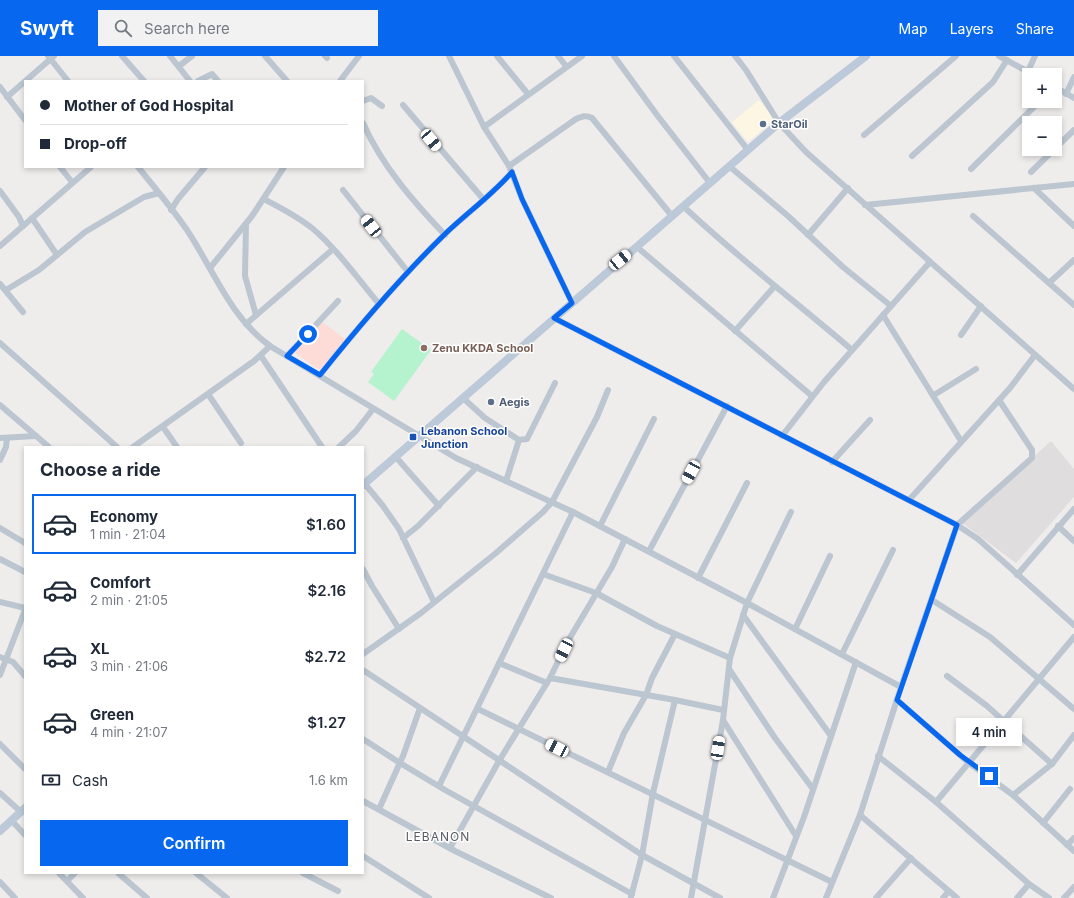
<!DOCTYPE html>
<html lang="en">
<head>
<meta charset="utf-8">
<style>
  body { margin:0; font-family:Inter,sans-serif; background:#f2f2f3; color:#1f2937; height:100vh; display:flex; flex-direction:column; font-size:15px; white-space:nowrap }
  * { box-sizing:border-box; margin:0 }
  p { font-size:13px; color:#747a83 }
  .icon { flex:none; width:22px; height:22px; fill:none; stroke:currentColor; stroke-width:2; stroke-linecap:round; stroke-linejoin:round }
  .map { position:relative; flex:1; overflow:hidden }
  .side { position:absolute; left:24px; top:390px; width:340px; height:428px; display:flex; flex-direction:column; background:#fff; border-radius:0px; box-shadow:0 2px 6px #0003 }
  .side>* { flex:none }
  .guide { position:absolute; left:24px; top:24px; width:340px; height:88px; border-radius:0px; box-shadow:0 2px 6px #0003; display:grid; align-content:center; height:88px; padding:0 16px; background:#fff }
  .buttons { position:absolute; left:1022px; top:12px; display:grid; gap:8px }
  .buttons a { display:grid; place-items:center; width:40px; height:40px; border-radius:0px; background:#fff; box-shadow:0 2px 6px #0003; font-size:20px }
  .end { position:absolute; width:18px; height:18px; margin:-9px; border:5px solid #0767ee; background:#fff; box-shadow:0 0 0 2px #fff }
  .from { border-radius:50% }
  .bubble { position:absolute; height:28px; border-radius:0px; background:#fff; box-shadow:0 2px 6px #0003; font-size:13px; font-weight:600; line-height:28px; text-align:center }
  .car { position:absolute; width:12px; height:24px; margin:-12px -6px; border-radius:5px; box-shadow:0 0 3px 1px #0007; background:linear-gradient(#fff 24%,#345 0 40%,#fff 0 76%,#345 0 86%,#fff 0) }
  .guide b { display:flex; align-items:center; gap:14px; height:38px; font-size:15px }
  .guide b+b { border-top:1px solid #e0e1e3 }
  .guide i { width:10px; height:10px; background:#1f2937 }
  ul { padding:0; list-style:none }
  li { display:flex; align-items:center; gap:12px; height:60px; margin:0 8px 6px; padding:0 8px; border:2px solid transparent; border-radius:0px }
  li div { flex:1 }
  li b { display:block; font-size:15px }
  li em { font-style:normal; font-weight:600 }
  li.on { border-color:#0767ee }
  li>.icon { width:36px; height:36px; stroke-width:1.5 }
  h2 { padding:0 16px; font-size:18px; line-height:48px }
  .pay { display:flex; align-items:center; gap:10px; height:44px; padding:0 16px; font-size:15px }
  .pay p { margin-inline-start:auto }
  .button { display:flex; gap:8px; margin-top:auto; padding:8px 16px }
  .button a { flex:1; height:46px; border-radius:0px; background:#0767ee; color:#fff; font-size:16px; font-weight:600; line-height:46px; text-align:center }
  header { display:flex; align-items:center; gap:24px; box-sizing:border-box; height:56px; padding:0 20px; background:#0767ee; color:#fff }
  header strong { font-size:19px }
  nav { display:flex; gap:22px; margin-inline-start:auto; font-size:14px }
  .search { width:280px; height:36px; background:#f2f2f3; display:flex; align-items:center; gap:10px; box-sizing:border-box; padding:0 14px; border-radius:0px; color:#747a83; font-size:15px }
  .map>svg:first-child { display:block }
  .commercial { fill:#fdf6e2 }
  .education { fill:#e0ddde }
  .medical { fill:#fddcd8 }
  .green { fill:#b4f3ce }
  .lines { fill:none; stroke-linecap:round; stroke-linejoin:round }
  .minor { stroke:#bbc6d0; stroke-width:6 }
  .secondary { stroke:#bcc9d8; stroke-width:8 }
  .route { stroke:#0767ee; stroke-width:5 }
  .service-dot { fill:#5c6f8a; stroke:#fff; stroke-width:1.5 }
  .education-dot { fill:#8d6e63; stroke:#fff; stroke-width:1.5 }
  .transit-dot { fill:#1a4fb4; stroke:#fff; stroke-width:1.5 }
  .labels { text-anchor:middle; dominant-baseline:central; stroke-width:3; stroke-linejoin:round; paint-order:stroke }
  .service-label { font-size:11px; font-weight:bold; fill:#4e5e75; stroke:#fff; text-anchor:start }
  .education-label { font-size:11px; font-weight:bold; fill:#785e54; stroke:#fff; text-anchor:start }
  .transit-label { font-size:11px; font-weight:bold; fill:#164399; stroke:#fff; text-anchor:start }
  .neighbourhood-label { font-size:12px; letter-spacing:1px; fill:#585c62; stroke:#fff }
</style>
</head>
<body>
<header>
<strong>Swyft</strong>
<div class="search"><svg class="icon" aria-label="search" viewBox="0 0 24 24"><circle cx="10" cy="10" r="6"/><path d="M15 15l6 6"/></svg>Search here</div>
<nav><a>Map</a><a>Layers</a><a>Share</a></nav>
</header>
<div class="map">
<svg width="1074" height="842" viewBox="0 0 1074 842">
  <rect width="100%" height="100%" fill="#efecec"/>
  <path class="commercial" d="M759,44l16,19 -27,23 -16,-20z"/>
  <path class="education" d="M1051,385l23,28v28l-58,66 -55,-41z"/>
  <path class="medical" d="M321,265l24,18 -25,31 -25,-17 11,-16z"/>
  <path class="green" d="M402,273l29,21 -37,51 -26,-19 6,-8 -3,-2z"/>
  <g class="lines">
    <g class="minor">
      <path d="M48,0l20,25"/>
      <path d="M122,0l22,25"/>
      <path d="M170,0l20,25"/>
      <path d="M265,0l22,25"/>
      <path d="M325,0l2,2"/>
      <path d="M449,0l35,71 25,39 13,33 50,104"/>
      <path d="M497,0l31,38"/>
      <path d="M558,0l8,10"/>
      <path d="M614,0l43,59 53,68"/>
      <path d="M674,0l74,94"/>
      <path d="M735,0l11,14 33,53 27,29 268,237"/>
      <path d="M999,0l35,19"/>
      <path d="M179,10l13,-10"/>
      <path d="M1028,15l7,-15"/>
      <path d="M198,25l14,-7 6,7"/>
      <path d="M340,25l19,-25"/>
      <path d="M0,31l25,33"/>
      <path d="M1055,31l19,11"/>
      <path d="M1066,38l8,-17"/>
      <path d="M7,41l47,-41"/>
      <path d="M363,45l8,-3 11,8"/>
      <path d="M403,49l81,95"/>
      <path d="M363,67c19,43 50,78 82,112"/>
      <path d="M484,71l98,-71"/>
      <path d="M864,79l92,-79"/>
      <path d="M912,100l81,-74 14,-22"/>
      <path d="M509,110l67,-47c7,-3 10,-4 16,-1l80,98"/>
      <path d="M729,110l59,50 55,51 48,39"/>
      <path d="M60,111l12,15"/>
      <path d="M138,111c17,21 34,41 49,63 26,39 43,87 83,116l186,112 117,54 174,91 -17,55 -7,62 -32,178"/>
      <path d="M971,113l69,-68"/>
      <path d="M1031,116l43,-42"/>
      <path d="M1034,132l40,38"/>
      <path d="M343,134l65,82"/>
      <path d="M0,135l19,26 4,9"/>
      <path d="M264,143c17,9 33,17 48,29 24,20 47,52 67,76"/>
      <path d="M865,149l209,-21"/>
      <path d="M683,150c54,51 113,96 169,144"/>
      <path d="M171,154l7,-11 27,-32"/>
      <path d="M973,160l101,89"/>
      <path d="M32,162l25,37"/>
      <path d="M246,168l-1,52 11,39"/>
      <path d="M808,179l40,-47"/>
      <path d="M0,190l91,-79"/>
      <path d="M637,191l175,149"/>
      <path d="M210,212l42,-52 32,-49"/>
      <path d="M1049,227l25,-23"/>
      <path d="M0,228l23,28"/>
      <path d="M6,234l33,-20 46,-38 59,-35 15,-4"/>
      <path d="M883,259l78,126"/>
      <path d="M554,262l403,207 21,14 96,86"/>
      <path d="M246,268l86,-74"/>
      <path d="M735,275l39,-44"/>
      <path d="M961,279l20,-29"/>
      <path d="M0,287l117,104"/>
      <path d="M261,300l61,91"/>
      <path d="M287,300l51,-55"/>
      <path d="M320,319c39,-49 80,-97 125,-141 22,-21 47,-39 67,-62"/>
      <path d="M208,338l33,49"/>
      <path d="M934,339l42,-26"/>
      <path d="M463,342l22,20 34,22"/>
      <path d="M0,349l49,42"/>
      <path d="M163,371l14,20"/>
      <path d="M782,380l42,-54 106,-120"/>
      <path d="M0,382l36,-2"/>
      <path d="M133,391l121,-86 16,-15"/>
      <path d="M339,391l17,-16 17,-22"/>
      <path d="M395,400l44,50"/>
      <path d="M0,404l6,-13 1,-9"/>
      <path d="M832,406l38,-42"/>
      <path d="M506,425l13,-41 8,-1 28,-56"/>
      <path d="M365,428l18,22 16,23 35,73"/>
      <path d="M909,444l101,-112 25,-33"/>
      <path d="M791,456l-44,91 154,84"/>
      <path d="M600,470l54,-107"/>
      <path d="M1058,470l16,15"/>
      <path d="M0,472l25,15"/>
      <path d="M403,482l15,-12 59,-59"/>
      <path d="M649,495l78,-145"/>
      <path d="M0,503l25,13"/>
      <path d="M363,513l9,17 27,43"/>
      <path d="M543,518l53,19 61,33 73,32"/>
      <path d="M1017,519l57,-66"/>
      <path d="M698,522l49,-95"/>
      <path d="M932,544l58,37 84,72"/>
      <path d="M0,546l25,6"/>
      <path d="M743,559l88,121"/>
      <path d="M795,573l35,-73"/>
      <path d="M363,598l58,-41 75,-60 47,-41 9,-10 45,-85 11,-27"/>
      <path d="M842,598l51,-104"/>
      <path d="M0,601l13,5 12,14"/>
      <path d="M499,607l48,20"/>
      <path d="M729,613l46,69 38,51"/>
      <path d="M363,614l279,185 78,43"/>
      <path d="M0,619l25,-65"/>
      <path d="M947,620l40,30 65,58"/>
      <path d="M550,622l125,22 48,10"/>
      <path d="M897,644l72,63 44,32 61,56"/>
      <path d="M478,653l354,173"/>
      <path d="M723,664l73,116"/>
      <path d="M363,683l37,24 45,27 187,104"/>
      <path d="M0,688l25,25"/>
      <path d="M878,700l58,46 93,82 20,14"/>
      <path d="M608,716l16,-39 22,-38 6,-17 23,-44"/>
      <path d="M439,730l134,-274"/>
      <path d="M0,737l21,19"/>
      <path d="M1013,739l39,-31 22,-29"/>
      <path d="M363,745l92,50 96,47"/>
      <path d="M936,746l138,-165"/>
      <path d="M379,753l24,-53 17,-48"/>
      <path d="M860,759l97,83"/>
      <path d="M11,764l14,15"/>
      <path d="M1043,767l27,-34"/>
      <path d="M1067,789l7,-7"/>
      <path d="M450,792l49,-87 51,-83 18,-37 44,-74 13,-28"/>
      <path d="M363,800l66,42"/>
      <path d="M59,817l24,25"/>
      <path d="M118,817l29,25"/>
      <path d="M196,817l31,25"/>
      <path d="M303,817l35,18"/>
      <path d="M67,825l8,-8"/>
      <path d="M0,826l15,16"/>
      <path d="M631,841l11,-42 11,-62 22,-93"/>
      <path d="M773,842l31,-81 52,-155"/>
      <path d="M826,842l34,-83 41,-128 56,-162 75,-67v-8l-33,-50"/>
      <path d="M876,842l35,-40"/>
      <path d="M943,842l6,-7"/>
      <path d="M1017,842l12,-14"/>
      <path d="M1064,842l10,-11"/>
    </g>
    <g class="secondary">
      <path d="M363,429l416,-362 87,-67"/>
      <path d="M0,775l25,-23"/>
    </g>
  </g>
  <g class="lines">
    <path class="route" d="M308,278l-21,22 33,19c39,-49 80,-97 125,-141 22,-21 47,-39 67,-62l10,27 50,104 -18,15 403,207 -60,175 63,55 29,21"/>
  </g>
  <g class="service-dot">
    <circle cx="763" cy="68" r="4"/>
    <circle cx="491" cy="346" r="4"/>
  </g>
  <circle class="education-dot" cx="424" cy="292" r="4"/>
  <rect class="transit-dot" x="409" y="377" width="8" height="8" rx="2"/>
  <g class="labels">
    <g class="service-label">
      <text x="771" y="68">StarOil</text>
      <text x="499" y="346">Aegis</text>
    </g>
    <g class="education-label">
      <text x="432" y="292">Zenu KKDA School</text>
    </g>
    <g class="transit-label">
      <text x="421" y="375">Lebanon School<tspan x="421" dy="13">Junction</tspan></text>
    </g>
    <g class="neighbourhood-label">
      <text x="438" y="780">LEBANON</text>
    </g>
  </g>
</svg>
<div class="buttons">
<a>+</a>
<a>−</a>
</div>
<i class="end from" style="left:308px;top:278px"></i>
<i class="end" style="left:989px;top:720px"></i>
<div class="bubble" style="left:956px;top:662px;width:66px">4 min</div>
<i class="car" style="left:431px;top:84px;rotate:140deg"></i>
<i class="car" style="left:371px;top:170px;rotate:322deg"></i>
<i class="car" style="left:620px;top:204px;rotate:51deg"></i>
<i class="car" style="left:691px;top:416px;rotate:208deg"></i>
<i class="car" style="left:564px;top:594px;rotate:206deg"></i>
<i class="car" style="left:557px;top:692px;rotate:296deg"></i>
<i class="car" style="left:718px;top:692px;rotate:9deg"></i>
<div class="guide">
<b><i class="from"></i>Mother of God Hospital</b>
<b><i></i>Drop-off</b>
</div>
<section class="side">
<h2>Choose a ride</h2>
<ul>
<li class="on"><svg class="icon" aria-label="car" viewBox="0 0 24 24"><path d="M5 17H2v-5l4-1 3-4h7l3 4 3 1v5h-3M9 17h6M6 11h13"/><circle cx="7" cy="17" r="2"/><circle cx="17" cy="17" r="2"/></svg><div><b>Economy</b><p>1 min · 21:04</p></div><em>$1.60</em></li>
<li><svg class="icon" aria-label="car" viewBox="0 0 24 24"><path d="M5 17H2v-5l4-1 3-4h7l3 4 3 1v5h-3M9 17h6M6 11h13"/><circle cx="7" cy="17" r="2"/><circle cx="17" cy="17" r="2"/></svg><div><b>Comfort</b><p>2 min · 21:05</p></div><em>$2.16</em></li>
<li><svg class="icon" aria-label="car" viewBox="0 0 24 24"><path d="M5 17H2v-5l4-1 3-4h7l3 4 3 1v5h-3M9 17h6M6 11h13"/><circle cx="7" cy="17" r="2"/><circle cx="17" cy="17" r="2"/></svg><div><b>XL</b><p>3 min · 21:06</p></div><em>$2.72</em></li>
<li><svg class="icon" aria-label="car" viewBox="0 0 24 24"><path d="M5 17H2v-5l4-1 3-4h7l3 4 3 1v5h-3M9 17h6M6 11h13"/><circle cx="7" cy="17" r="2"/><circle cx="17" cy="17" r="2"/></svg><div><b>Green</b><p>4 min · 21:07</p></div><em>$1.27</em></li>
</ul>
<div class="pay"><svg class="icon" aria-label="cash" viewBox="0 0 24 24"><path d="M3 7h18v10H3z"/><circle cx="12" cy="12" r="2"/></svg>Cash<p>1.6 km</p></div>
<div class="button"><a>Confirm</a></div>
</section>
</div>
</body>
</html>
